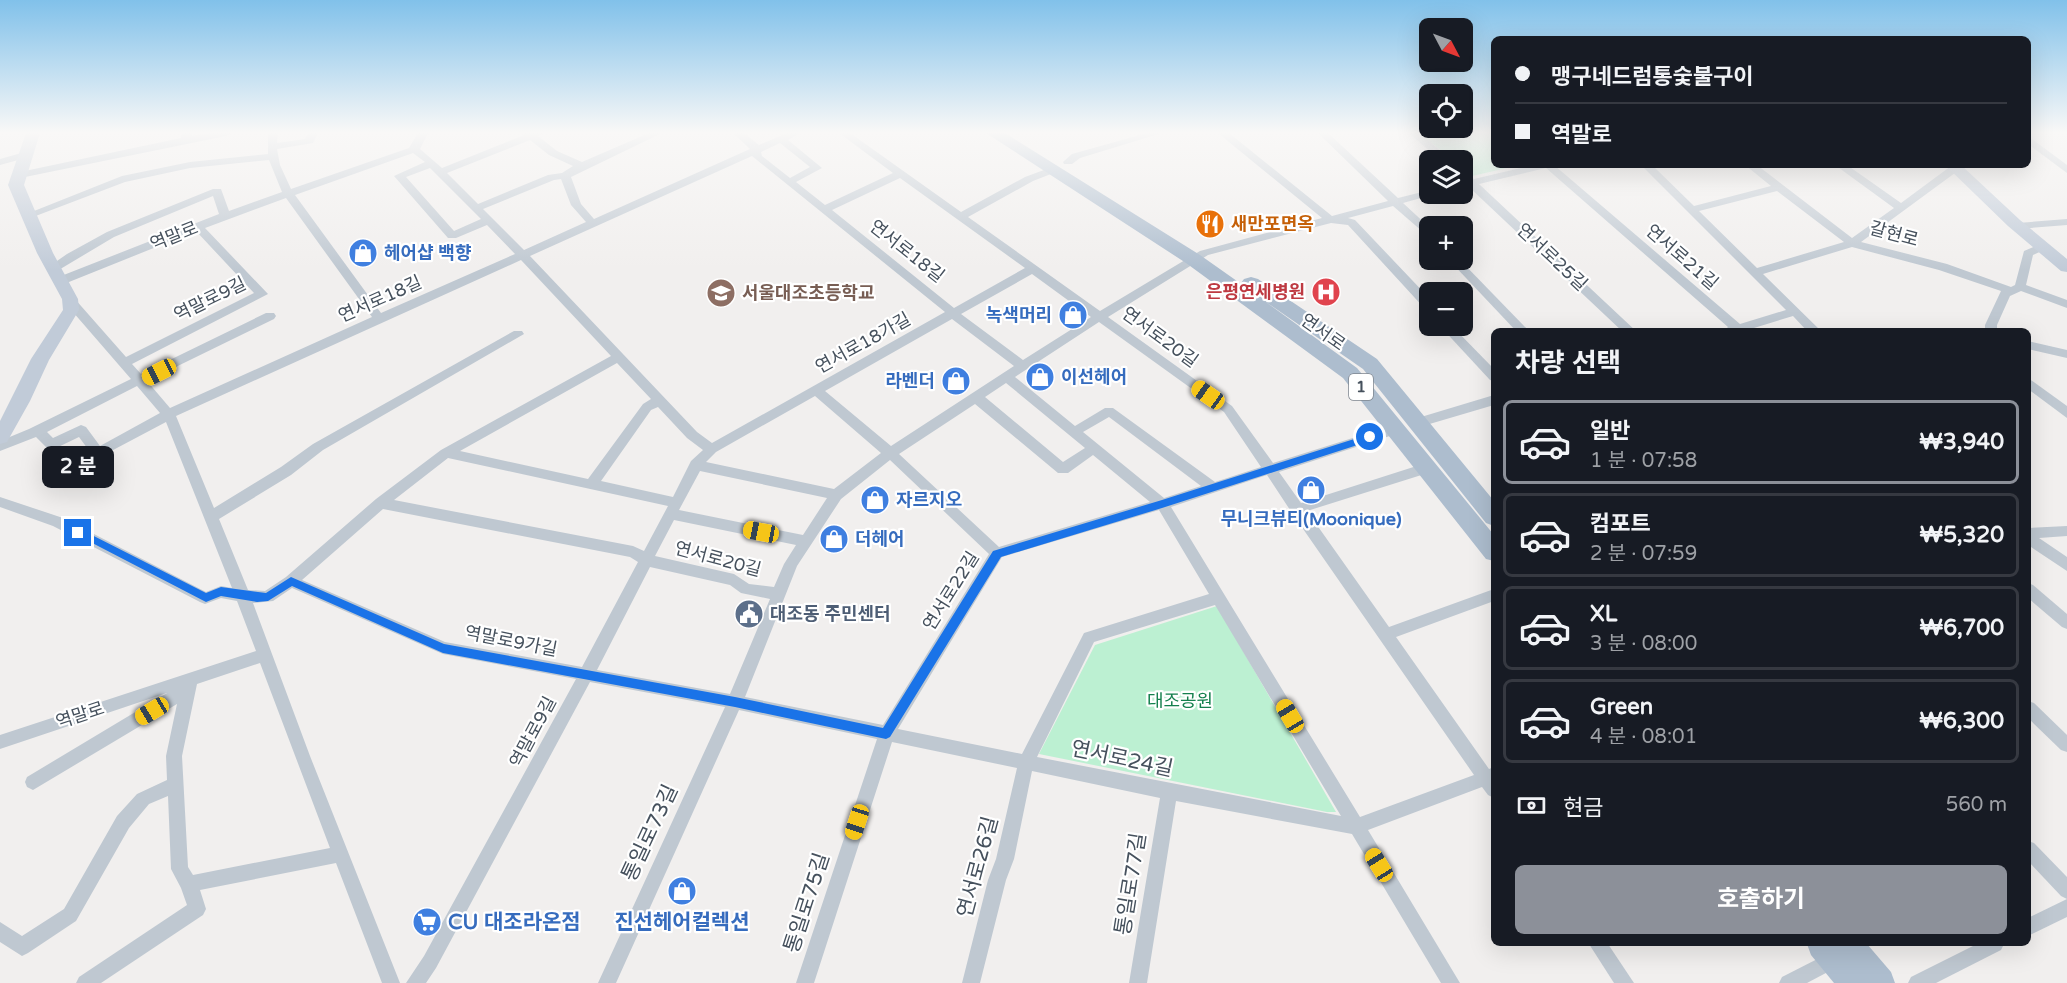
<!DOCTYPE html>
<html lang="ko">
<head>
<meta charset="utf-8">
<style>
  body { margin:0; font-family:"Varela Round","Noto Sans KR",sans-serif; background:#20242c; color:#f1f3f6; height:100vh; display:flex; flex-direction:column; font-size:22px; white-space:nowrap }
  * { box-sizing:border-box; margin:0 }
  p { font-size:20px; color:#9ea1a6 }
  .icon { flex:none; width:33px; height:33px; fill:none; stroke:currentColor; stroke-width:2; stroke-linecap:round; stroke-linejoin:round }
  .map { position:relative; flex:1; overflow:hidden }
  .drawer { position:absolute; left:1491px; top:328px; width:540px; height:618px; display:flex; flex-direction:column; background:#171b24; border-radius:9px; box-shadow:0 6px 24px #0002 }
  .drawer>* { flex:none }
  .top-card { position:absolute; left:1491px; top:36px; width:540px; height:132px; border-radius:9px; box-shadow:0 6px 24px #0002; display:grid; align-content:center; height:132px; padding:0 24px; background:#171b24 }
  .needle { width:39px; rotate:131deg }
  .tools { position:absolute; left:1419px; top:18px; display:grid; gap:12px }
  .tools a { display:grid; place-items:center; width:54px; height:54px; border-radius:9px; background:#171b24; box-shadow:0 6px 24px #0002; font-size:30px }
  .end { position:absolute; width:27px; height:27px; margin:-14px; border:8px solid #1a73e8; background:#fff; box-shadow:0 0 0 3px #fff }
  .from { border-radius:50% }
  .bubble { position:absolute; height:42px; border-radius:9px; background:#171b24; box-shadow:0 6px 24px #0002; font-size:20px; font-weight:700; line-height:42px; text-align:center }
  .car { position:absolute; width:18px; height:36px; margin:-18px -9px; border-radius:8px; box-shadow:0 0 4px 2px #0007; background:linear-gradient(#f5c518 24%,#345 0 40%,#f5c518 0 76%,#345 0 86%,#f5c518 0) }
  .top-card b { display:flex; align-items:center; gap:21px; height:57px; font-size:22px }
  .top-card b+b { border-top:2px solid #363941 }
  .top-card i { width:15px; height:15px; background:#f1f3f6 }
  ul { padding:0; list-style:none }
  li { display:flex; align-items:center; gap:18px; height:84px; margin:0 12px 9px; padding:0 12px; border:3px solid #363941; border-radius:9px }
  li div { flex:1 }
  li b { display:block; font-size:22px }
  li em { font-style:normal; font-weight:700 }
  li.on { border-color:#8c9099 }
  li>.icon { width:54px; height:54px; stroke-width:1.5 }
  h2 { padding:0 24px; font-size:27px; line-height:72px }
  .pay { display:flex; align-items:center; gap:15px; height:66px; padding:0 24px; font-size:22px }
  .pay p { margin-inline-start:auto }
  .button { display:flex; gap:12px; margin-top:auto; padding:12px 24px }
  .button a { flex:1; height:69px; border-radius:9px; background:#8c9099; color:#fff; font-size:24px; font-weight:700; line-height:69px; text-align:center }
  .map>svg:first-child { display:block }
  .green { fill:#bcf0d2 }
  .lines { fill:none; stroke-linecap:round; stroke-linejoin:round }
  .street { fill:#bfc8d1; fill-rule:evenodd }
  .secondary { fill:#c1cbd8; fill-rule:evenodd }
  .primary { fill:#adbdce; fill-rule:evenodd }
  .route { fill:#1a73e8 }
  .labels { text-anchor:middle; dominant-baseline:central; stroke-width:4.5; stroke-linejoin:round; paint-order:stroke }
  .shield { fill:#fff; stroke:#7e858e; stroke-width:1.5 }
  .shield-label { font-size:16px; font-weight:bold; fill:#46515d }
  .food-label { font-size:18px; font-weight:bold; fill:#c56008; stroke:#fff; text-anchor:start }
  .street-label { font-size:18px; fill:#46515d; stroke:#fff }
  .shop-label { font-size:18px; font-weight:bold; fill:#366cbe; stroke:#fff; text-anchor:start }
  .health-label { font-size:18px; font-weight:bold; fill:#be3a42; stroke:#fff; text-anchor:end }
  .education-label { font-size:18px; font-weight:bold; fill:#785e54; stroke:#fff; text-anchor:start }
  .service-label { font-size:18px; font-weight:bold; fill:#4e5e75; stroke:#fff; text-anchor:start }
  .park-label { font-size:18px; fill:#15804e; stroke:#fff }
  .near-street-label { font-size:21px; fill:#46515d; stroke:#fff }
  .near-shop-label { font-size:21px; font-weight:bold; fill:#366cbe; stroke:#fff; text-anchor:start }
</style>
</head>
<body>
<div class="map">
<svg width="2067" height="983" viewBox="0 0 2067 983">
  <rect width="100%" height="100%" fill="#f1efee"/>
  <g class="green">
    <path d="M1432,133h62v32h26l-48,11 -9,-8 -1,-8h-9l-30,-24z"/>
    <path d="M1217,606l119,206h-9l-288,-58 56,-109z"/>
  </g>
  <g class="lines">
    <g class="street">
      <path d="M182,133h10v3l19,-3h20l-5,3 -206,42 -5,-3 5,-3 161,-34z"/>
      <path d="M268,133h10l-1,10 28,-4 3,-6h10l-5,10 -36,6 3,16 11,24 118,-41 9,-15h10l-8,16 22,19 82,-33 -1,-2h20l-5,3 19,15 25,11 67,-29h13l-91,44 10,27 13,15 156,-70 -17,-16h11l15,12 28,-12h13l-12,7 34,28 -26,14 29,23 68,-32 -54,-40h11l111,79 64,-35 27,-10 4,1v4l-23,9 -65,36 132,94 100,-60 122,-33 -104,-85h11l103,83 56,-15 -70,-68h10l70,65 32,-8v4h5l-32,9 27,25v10l-37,-32 -45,12 7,2 75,79v12l-4,-1 -78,-85 -17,-2 -123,32 -100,62 124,89 41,57 121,-38 5,2 1,3 -1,3 -120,39 22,31 125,-40 7,5 -2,4 -124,39 82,116 105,-38v12l-98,36 93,132 5,-2v31l-6,-3 -6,-8 -114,43 92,153h-19l-89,-149 -176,-33 -29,182h-18l31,-185 -128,-27 -18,88 -8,21 -26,103h-18l26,-103 8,-21 21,-91 -125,-26 -78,241h-18l81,-244 -138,-29 -123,273h-18l127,-276 -135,-25 -154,286 -10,15h-20l18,-27 152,-277 -133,-25 -151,-66 -19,13 -20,2 57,153 90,227h-18l-46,-120 -136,27 6,19 -3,6 -102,68h-25l3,-6 108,-72 -6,-17 -10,-19 -3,-73 -19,8 -20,24 -53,93 -48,32 -6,3 -22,-14v-20l22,14 42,-27 53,-93 20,-22 30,-14 -1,-24 11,-52 -144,86 -6,-3 -2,-5 2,-5 140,-84 -167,56v-14l256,-84 -19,-50 -16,-3 -16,6 -5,-2 -147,-76 -53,-19v-10l63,21 143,74 15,-6 11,2 -66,-166 -68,36 -5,-2 -14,-19 -27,13 -5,-2 -11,-11 -36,14v-10l29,-12 102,-50 -65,-75 -2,-3 2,-3h8l52,59 128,-64 -58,-62 -132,53 -4,1 -6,-4 2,-3 163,-64 -6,-18 -99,41 -57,34h-8l-2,-3 20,-14 40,-22 106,-43h8l8,22 53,-19 -13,-32 -79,8 -65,14 -92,35h-8l-1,-2 98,-39 68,-14 78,-8zM530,140l19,15 24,11 -11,7 -14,2 -70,29 -31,-31zM780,143l30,24 -20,11 -28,-22 -1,-4zM413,153l12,9 -31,14 54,62h8l31,-13 28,29 -134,59 -86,-118zM752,156l193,156 -233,131 -15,-11 -167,-176zM430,168l51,51 -27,12 -48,-54zM900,178l125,90 -71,40 -122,-98zM561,179l10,26 15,17 -62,28 -41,-41 71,-29zM286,198l86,119 -202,91 -23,-27 127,-62 2,-3 -2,-3h-8l-125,61 -9,-10 136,-70 -63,-66zM521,260l90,96 -170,94 -65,49 -90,78 -21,14 -17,-1 -29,-71 72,-44 32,-25 201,-116 -2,-3h-8l-201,113 -32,23 -67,41 -38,-92zM1032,274l59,43 -68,43 -62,-46zM952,319l62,47 -123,80 -66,-55zM1099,322l125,90 37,55 -46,15 -102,-74h-8l-30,18 -60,-49zM617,363l34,36 -8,5 -55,75 -128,-28zM1006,383l79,65 -22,14 -78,-65zM137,386l23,27 -60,33 -14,-19 -5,-2 -28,13 -6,-6zM815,396l66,57 -47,36 -128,-27 10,-10zM975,404l83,69h10l25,-18 57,47 -151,45 -100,-93zM658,407l29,31 16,12 -12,11 -18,36 -72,-16 50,-71zM1109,417l92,69 -37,12 -81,-66zM448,458l220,48 -24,45 -11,-5 -239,-46zM890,460l99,94 -106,171 -138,-28 52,-131 44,-67zM700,471l127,27 -24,37 -124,-25zM1267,475l25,38 182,262 -114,42 -189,-310zM383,509l247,48 8,5 -56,105 -137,-25 -143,-62zM1159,510l50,84 -125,39 -62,121 -124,-25 104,-172zM674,520l122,25 -12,19 -10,23 -25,-3 -15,-10 -79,-18zM650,567l80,18 11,8 29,6 -40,95 -133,-24zM1215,605l126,211 -304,-59 57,-115zM260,663l70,185 -137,27 -5,-8 -6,-111 15,-72z"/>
      <path d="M1147,133h15l-82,25 -8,6h-8l-1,-2 9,-8z"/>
      <path d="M1409,133h11l31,27h-11z"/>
      <path d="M2028,136l39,29v8l-39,-29z"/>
      <path d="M25,152l5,3 -1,2 -29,8v-6z"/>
      <path d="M1533,165h21l186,159 46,-14 -145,-145h11l42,41 77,-20 -26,-21h12l95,73 42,-30 -59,-43h12l54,38 50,-37h8v4l-98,72 86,22 64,23 4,-2 9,-34 14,-6h8v4l-13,6 -7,30 41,15v8l-46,-17 -11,5 -13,29v7h-12v-7l16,-34 -62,-21 -87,-23 -89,27 59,58h-14l-15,-16 -52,16h-18l5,-5 -182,-159 -67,16 158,148h-14l-154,-145 -7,-2v-14l12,8zM1777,191l67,51 -87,26 -58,-57z"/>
      <path d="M2067,219v6l-49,4 -5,-3 5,-3z"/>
      <path d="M1449,260h11l70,72h-13z"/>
      <path d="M1440,326h12l42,43v12l-4,-1z"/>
      <path d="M2028,341l39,9v8l-39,-9z"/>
      <path d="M2028,378l39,28v12l-39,-29z"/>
      <path d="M1494,395v10l-78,23 -6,-5 1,-3z"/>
      <path d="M2067,526v10l-28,2 28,19v14l-39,-26v-17z"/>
      <path d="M2028,583l5,2 34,29v15l-5,-2 -34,-29z"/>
      <path d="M2028,701l6,2 33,32v17l-6,-2 -33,-32z"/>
      <path d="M2028,841l6,2 33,34v22l-6,-3 -33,-35z"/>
      <path d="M2067,899v18l-39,19v-18z"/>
      <path d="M1589,944h19l26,39h-20z"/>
      <path d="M1977,944h27l-3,6 -65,33h-28l3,-6z"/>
      <path d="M1835,950l6,3 3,6 -3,6 -34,18h-28l3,-6z"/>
    </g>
    <g class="secondary">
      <path d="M26,133h14l-16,52 29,68 25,46 1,11 -30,50 -19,41 -23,41 -7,2v-23l31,-62 32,-49 -1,-11 -25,-46 -29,-68z"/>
      <path d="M1945,165h16l59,55 47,39v13l-6,-1 -53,-45z"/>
    </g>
    <g class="primary">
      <path d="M986,133h19l195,122 44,31 -3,-3 3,-4 7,-2 7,2 119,80 117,142v25l-8,-3 -123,-154 -100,-69 94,68 137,167v26l-8,-2 -143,-181 -157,-115z"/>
      <path d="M1807,944h60l24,28 4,11h-61l-23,-28z"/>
    </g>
  </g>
  <linearGradient id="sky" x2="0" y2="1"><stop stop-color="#81c1ea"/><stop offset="0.49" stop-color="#f9f8f7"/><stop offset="1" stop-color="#f9f8f7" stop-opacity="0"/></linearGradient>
  <rect width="2067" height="270" fill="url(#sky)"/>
  <path class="route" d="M1370,434l3,1v5l-211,68 -161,49 -111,180 -4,2 -151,-32 -292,-54 -151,-67 -24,15 -11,1 -36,-6 -15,6 -133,-69 5,-4 4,1 124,63 15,-6 45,6 25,-16 153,67 291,53 148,31 110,-177 169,-51z"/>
  <defs>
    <g id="restaurant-disc" transform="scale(1.5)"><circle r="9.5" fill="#e8710a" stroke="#fff"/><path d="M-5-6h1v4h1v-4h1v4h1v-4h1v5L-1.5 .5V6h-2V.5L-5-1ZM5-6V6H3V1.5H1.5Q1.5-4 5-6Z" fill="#fff"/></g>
    <g id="shop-disc" transform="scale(1.5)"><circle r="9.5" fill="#3f7fe0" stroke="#fff"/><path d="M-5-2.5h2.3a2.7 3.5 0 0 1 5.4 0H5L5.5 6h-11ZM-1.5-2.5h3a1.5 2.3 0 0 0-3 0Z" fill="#fff"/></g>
    <g id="hospital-disc" transform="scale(1.5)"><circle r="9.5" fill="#e0444e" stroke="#fff"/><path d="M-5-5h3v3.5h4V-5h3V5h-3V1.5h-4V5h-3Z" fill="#fff"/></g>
    <g id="school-disc" transform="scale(1.5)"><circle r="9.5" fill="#8d6e63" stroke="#fff"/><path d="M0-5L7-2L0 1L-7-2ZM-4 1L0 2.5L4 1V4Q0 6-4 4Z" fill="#fff"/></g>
    <g id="civic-disc" transform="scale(1.5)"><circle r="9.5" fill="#5c6f8a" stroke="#fff"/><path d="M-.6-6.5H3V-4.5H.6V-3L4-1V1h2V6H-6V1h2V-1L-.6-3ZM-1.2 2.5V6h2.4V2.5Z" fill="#fff"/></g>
    <g id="supermarket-disc" transform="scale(1.5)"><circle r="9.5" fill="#3f7fe0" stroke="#fff"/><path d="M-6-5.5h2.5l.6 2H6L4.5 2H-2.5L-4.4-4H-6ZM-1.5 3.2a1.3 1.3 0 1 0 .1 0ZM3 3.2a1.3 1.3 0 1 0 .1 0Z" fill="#fff"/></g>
  </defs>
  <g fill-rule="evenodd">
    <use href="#restaurant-disc" x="1210" y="224"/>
    <use href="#shop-disc" x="363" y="253"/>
    <use href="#hospital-disc" x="1326" y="292"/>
    <use href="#school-disc" x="721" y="293"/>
    <use href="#shop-disc" x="1073" y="315"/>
    <use href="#shop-disc" x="1040" y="377"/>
    <use href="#shop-disc" x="956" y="381"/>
    <use href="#shop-disc" x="1311" y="490"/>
    <use href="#shop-disc" x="875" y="500"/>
    <use href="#shop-disc" x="834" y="539"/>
    <use href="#civic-disc" x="749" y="614"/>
    <use href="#shop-disc" x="682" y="891"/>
    <use href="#supermarket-disc" x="427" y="922"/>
  </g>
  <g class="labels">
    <rect class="shield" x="1349" y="374" width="24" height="26" rx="4.5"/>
    <g class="shield-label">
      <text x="1361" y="387">1</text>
    </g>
    <g class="food-label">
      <text x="1231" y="224">새만포면옥</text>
    </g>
    <g class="street-label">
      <text transform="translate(1894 234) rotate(15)">갈현로</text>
      <text transform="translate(174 236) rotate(-22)">역말로</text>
      <text transform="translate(907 251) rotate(38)">연서로18길</text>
      <text transform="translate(1552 257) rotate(43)">연서로25길</text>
      <text transform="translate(1682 257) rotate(41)">연서로21길</text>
      <text transform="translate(210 299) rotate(-26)">역말로9길</text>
      <text transform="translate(380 299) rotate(-24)">연서로18길</text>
      <text transform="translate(1323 332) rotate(35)">연서로</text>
      <text transform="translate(1160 337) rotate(36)">연서로20길</text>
      <text transform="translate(863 343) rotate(-29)">연서로18가길</text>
      <text transform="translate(718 559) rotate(15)">연서로20길</text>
      <text transform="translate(951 591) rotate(-58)">연서로22길</text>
      <text transform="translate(511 641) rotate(11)">역말로9가길</text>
      <text transform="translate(80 715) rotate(-18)">역말로</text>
      <text transform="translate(533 732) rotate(-62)">역말로9길</text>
    </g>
    <g class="shop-label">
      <text x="384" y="253">헤어샵 백향</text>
      <text x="1052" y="315" text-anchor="end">녹색머리</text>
      <text x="1061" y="377">이선헤어</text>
      <text x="935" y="381" text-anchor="end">라벤더</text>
      <text x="896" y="500">자르지오</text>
      <text x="1311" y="519" text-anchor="middle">무니크뷰티(Moonique)</text>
      <text x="855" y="539">더헤어</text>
    </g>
    <g class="health-label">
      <text x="1305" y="292">은평연세병원</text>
    </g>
    <g class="education-label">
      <text x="742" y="293">서울대조초등학교</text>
    </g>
    <g class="service-label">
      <text x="770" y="614">대조동 주민센터</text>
    </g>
    <g class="park-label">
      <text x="1180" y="701">대조공원</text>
    </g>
    <g class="near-street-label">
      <text transform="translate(1122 759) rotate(12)">연서로24길</text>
      <text transform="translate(650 833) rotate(-65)">통일로73길</text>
      <text transform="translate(978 867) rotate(-75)">연서로26길</text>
      <text transform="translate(1131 884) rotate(-81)">통일로77길</text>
      <text transform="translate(807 903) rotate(-72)">통일로75길</text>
    </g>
    <g class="near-shop-label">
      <text x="448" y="922">CU 대조라온점</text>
      <text x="682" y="922" text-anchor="middle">진선헤어컬렉션</text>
    </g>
  </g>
</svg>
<div class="tools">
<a><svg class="needle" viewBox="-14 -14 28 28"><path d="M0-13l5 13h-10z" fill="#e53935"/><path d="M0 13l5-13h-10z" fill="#9ea1a6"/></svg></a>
<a><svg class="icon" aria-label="locate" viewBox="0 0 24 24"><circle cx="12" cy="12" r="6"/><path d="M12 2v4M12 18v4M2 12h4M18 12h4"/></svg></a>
<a><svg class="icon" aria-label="layers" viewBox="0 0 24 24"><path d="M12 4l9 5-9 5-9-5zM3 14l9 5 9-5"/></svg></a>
<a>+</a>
<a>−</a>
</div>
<i class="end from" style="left:1370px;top:437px"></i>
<i class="end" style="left:78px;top:533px"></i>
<div class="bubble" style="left:42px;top:446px;width:72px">2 분</div>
<i class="car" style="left:159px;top:372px;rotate:243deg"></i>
<i class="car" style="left:1208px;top:395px;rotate:305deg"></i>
<i class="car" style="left:761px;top:532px;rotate:281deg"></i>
<i class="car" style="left:152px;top:711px;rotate:239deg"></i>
<i class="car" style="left:1290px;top:716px;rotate:329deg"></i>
<i class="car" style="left:857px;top:822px;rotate:198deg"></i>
<i class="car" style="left:1379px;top:865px;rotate:328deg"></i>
<div class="top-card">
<b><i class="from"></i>맹구네드럼통숯불구이</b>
<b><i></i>역말로</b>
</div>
<section class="drawer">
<h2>차량 선택</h2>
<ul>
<li class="on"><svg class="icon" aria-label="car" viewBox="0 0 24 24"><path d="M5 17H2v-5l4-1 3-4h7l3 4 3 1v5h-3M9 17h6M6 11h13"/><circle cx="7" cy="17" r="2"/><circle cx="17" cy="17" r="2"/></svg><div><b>일반</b><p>1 분 · 07:58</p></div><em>₩3,940</em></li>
<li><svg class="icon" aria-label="car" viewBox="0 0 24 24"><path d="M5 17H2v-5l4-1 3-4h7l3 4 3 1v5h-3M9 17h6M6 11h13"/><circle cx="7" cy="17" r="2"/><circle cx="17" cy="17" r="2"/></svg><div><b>컴포트</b><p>2 분 · 07:59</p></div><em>₩5,320</em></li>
<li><svg class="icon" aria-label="car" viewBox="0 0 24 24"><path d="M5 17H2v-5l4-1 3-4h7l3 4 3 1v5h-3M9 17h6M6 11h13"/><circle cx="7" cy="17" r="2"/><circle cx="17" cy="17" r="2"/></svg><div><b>XL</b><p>3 분 · 08:00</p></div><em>₩6,700</em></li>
<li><svg class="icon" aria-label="car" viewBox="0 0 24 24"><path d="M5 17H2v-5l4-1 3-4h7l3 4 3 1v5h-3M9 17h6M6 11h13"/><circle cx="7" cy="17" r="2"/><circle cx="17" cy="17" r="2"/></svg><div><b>Green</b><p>4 분 · 08:01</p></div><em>₩6,300</em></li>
</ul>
<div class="pay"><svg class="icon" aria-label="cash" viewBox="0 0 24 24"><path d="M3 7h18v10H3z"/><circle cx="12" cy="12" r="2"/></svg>현금<p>560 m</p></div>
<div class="button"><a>호출하기</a></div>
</section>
</div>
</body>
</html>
